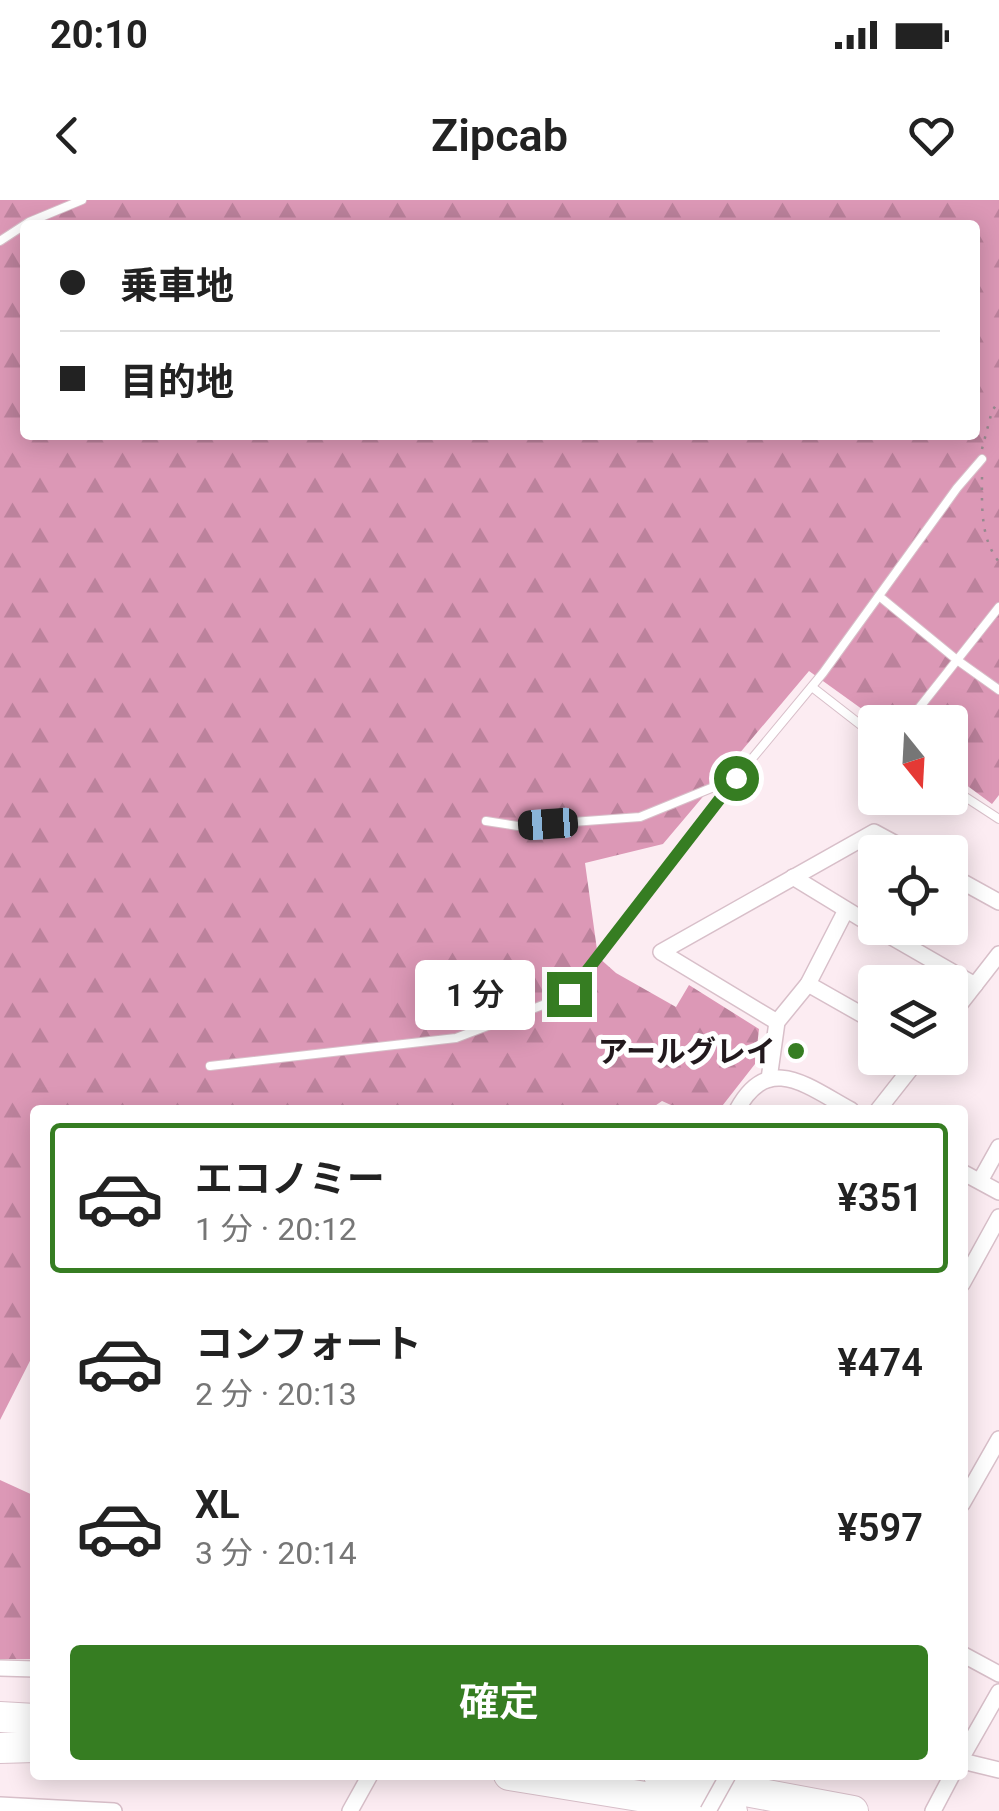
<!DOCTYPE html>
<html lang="ja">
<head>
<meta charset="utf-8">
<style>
  body { margin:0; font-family:Roboto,"Noto Sans JP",sans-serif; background:#f2f2f2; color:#222; height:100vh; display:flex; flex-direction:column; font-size:38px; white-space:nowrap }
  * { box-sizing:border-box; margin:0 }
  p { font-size:32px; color:#767676 }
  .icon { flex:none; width:55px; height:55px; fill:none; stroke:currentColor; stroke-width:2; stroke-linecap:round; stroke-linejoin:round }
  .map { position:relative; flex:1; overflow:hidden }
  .panel { position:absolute; left:30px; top:905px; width:938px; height:675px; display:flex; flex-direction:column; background:#fff; border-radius:10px; box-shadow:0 5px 25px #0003 }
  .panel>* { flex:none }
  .banner { position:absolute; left:20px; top:20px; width:960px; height:220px; border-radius:10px; box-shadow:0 5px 25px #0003; display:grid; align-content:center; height:220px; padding:0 40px; background:#fff }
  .needle { width:65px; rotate:162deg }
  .controls { position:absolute; left:858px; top:505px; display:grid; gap:20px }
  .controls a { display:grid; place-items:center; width:110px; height:110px; border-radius:10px; background:#fff; box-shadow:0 5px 25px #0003; font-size:50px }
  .end { position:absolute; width:45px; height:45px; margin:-22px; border:12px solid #367d22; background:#fff; box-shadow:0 0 0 5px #fff }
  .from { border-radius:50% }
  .bubble { position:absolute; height:70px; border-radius:10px; background:#fff; box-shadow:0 5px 25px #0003; font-size:32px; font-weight:600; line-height:70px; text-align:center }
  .car { position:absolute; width:30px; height:60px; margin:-30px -15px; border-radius:12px; box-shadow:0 0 8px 2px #0007; background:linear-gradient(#222 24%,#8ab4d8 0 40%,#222 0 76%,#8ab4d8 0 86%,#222 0) }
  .banner b { display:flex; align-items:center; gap:35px; height:95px; font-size:38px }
  .banner b+b { border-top:2px solid #e0e0e0 }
  .banner i { width:25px; height:25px; background:#222 }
  ul { padding:18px 0 0; list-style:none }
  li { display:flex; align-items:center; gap:30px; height:150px; margin:0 20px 15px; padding:0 20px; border:5px solid transparent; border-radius:10px }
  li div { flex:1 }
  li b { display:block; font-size:38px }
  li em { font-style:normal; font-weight:600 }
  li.on { border-color:#367d22 }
  li>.icon { width:90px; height:90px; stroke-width:1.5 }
  .cta { display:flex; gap:20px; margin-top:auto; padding:20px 40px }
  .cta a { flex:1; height:115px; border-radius:10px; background:#367d22; color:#fff; font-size:40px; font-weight:600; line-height:115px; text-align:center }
  .status { display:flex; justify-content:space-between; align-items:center; height:70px; padding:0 50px; background:#fff; direction:ltr }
  .status svg { height:28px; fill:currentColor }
  header { display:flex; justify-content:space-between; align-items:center; height:130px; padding:0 40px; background:#fff; font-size:45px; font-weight:600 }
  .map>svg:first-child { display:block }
  .forest { fill:url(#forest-firs); fill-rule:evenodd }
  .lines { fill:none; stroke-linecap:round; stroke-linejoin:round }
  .service-casing { stroke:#d8bfc9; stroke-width:10 }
  .minor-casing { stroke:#d8bfc9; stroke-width:18 }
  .motorway-casing { stroke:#d8bfc9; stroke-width:32 }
  .path { stroke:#96898e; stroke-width:2.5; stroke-dasharray:2.5 8; stroke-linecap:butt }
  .service { stroke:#fff; stroke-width:8 }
  .minor { stroke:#fff; stroke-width:15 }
  .motorway { stroke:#fff; stroke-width:30 }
  .minor-bridge-casing { stroke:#d8bfc9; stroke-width:18; stroke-linecap:butt }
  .minor-bridge { stroke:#fff; stroke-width:15 }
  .route { stroke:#367d22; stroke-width:12 }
  .poi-dot { fill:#367d22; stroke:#fff; stroke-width:4 }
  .labels { text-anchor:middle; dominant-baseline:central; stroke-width:10; stroke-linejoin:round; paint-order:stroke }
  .poi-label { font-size:30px; font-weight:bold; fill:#22191d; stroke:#fff; text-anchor:end }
</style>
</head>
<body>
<div class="status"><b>20:10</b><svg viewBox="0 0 49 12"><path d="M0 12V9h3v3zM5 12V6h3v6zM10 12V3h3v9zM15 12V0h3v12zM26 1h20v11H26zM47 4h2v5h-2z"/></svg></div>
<header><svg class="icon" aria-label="back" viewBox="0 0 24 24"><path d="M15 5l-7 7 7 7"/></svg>Zipcab<svg class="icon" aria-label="heart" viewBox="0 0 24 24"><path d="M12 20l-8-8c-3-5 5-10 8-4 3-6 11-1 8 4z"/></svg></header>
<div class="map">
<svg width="999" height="1611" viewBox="0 0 999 1611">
  <defs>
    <pattern id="forest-firs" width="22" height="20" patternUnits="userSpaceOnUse" patternTransform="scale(2.5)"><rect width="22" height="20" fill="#dc98b6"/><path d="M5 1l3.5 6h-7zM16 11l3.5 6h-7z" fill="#bc829c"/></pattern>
  </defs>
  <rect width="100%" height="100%" fill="#fcecf2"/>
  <g class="forest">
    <path d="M0,0h999v595l-7,9 -42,-31v-51h-70l-71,-51 -146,173 -78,19 13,94 18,16 60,34 13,-22 70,44 -4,35 -36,46h-37l-20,-9 -13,9h-614v241l-35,69zM25,25h950v210h-950z"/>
    <path d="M0,1280l35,16v163h-35z"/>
  </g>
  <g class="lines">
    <g class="service-casing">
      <g id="service">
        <path d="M0,41l29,-19 53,-22"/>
        <path d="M879,396l78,64 42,30"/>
        <path d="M812,487l63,49"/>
        <path d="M908,522l91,-115"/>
        <path d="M950,587l49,32"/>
        <path d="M486,621l32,5 122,-9 91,-37"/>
        <path d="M210,866l246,-28 113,-43 167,-217 87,-105 134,-185 25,-29"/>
      </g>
    </g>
    <g class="minor-casing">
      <g id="minor">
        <path d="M950,675l49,27"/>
        <path d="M793,677l82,50"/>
        <path d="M876,728l99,57"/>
        <path d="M808,784l67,38"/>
        <path d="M950,817l49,-63"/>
        <path d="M777,822l-116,-70 213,-120 37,20"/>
        <path d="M769,879l8,-57 31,-38 38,-74"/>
        <path d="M737,910c31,-58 70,-24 114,0"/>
        <path d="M878,910l41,-52"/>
        <path d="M962,972l37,20"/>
        <path d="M980,981l19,-34"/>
        <path d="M962,1084l37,-67"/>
        <path d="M962,1304l37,-65"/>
        <path d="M962,1454l37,20"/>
        <path d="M0,1468l35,1"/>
        <path d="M962,1557l37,-65"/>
        <path d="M962,1561l37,9"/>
        <path d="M0,1605l114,6"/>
        <path d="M350,1611l20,-36"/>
        <path d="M933,1611l19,-36"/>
      </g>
    </g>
    <g class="motorway-casing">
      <g id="motorway">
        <path d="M0,1517l35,2"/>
        <path d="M0,1548l35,-1"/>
        <path d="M509,1575l223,36"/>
        <path d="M659,1575l194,36"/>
      </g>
    </g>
    <g class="path">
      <path d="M982,249l10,-38 7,-10"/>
      <path d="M982,277c0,29 -2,61 17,85"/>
    </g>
    <use href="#service" class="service"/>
    <use href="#minor" class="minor"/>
    <use href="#motorway" class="motorway"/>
    <g class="minor-bridge-casing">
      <path id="minor-bridge" d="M708,1611l20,-36"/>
    </g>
    <use href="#minor-bridge" class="minor-bridge"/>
  </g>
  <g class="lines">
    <path class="route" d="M569,794l167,-216"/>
  </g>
  <circle class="poi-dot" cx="796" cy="851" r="10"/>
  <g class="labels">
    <g class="poi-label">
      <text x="776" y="851">アールグレイ</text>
    </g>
  </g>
</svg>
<div class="controls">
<a><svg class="needle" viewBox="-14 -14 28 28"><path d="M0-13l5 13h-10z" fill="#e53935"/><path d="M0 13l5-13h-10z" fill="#767676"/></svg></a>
<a><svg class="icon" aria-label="locate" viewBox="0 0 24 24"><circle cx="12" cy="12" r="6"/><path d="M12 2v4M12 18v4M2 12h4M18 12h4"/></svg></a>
<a><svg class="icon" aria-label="layers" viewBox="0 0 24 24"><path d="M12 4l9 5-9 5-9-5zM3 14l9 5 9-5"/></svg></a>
</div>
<i class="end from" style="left:736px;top:578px"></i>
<i class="end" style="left:569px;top:794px"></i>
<div class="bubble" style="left:415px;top:760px;width:120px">1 分</div>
<i class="car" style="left:548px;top:624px;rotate:266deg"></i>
<div class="banner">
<b><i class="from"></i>乗車地</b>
<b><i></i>目的地</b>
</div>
<section class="panel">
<ul>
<li class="on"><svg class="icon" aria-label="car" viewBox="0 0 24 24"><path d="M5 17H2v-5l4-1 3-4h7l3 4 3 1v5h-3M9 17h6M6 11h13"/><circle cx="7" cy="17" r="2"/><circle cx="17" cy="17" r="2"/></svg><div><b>エコノミー</b><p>1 分 · 20:12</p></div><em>¥351</em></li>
<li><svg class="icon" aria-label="car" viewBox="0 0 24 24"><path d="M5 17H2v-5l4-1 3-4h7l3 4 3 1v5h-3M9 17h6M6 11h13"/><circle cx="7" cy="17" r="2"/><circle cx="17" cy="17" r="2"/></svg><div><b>コンフォート</b><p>2 分 · 20:13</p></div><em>¥474</em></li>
<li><svg class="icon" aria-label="car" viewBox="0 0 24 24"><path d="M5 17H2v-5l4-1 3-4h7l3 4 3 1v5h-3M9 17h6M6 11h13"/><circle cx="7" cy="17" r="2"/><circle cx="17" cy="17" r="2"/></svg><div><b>XL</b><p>3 分 · 20:14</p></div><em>¥597</em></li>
</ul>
<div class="cta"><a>確定</a></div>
</section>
</div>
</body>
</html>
